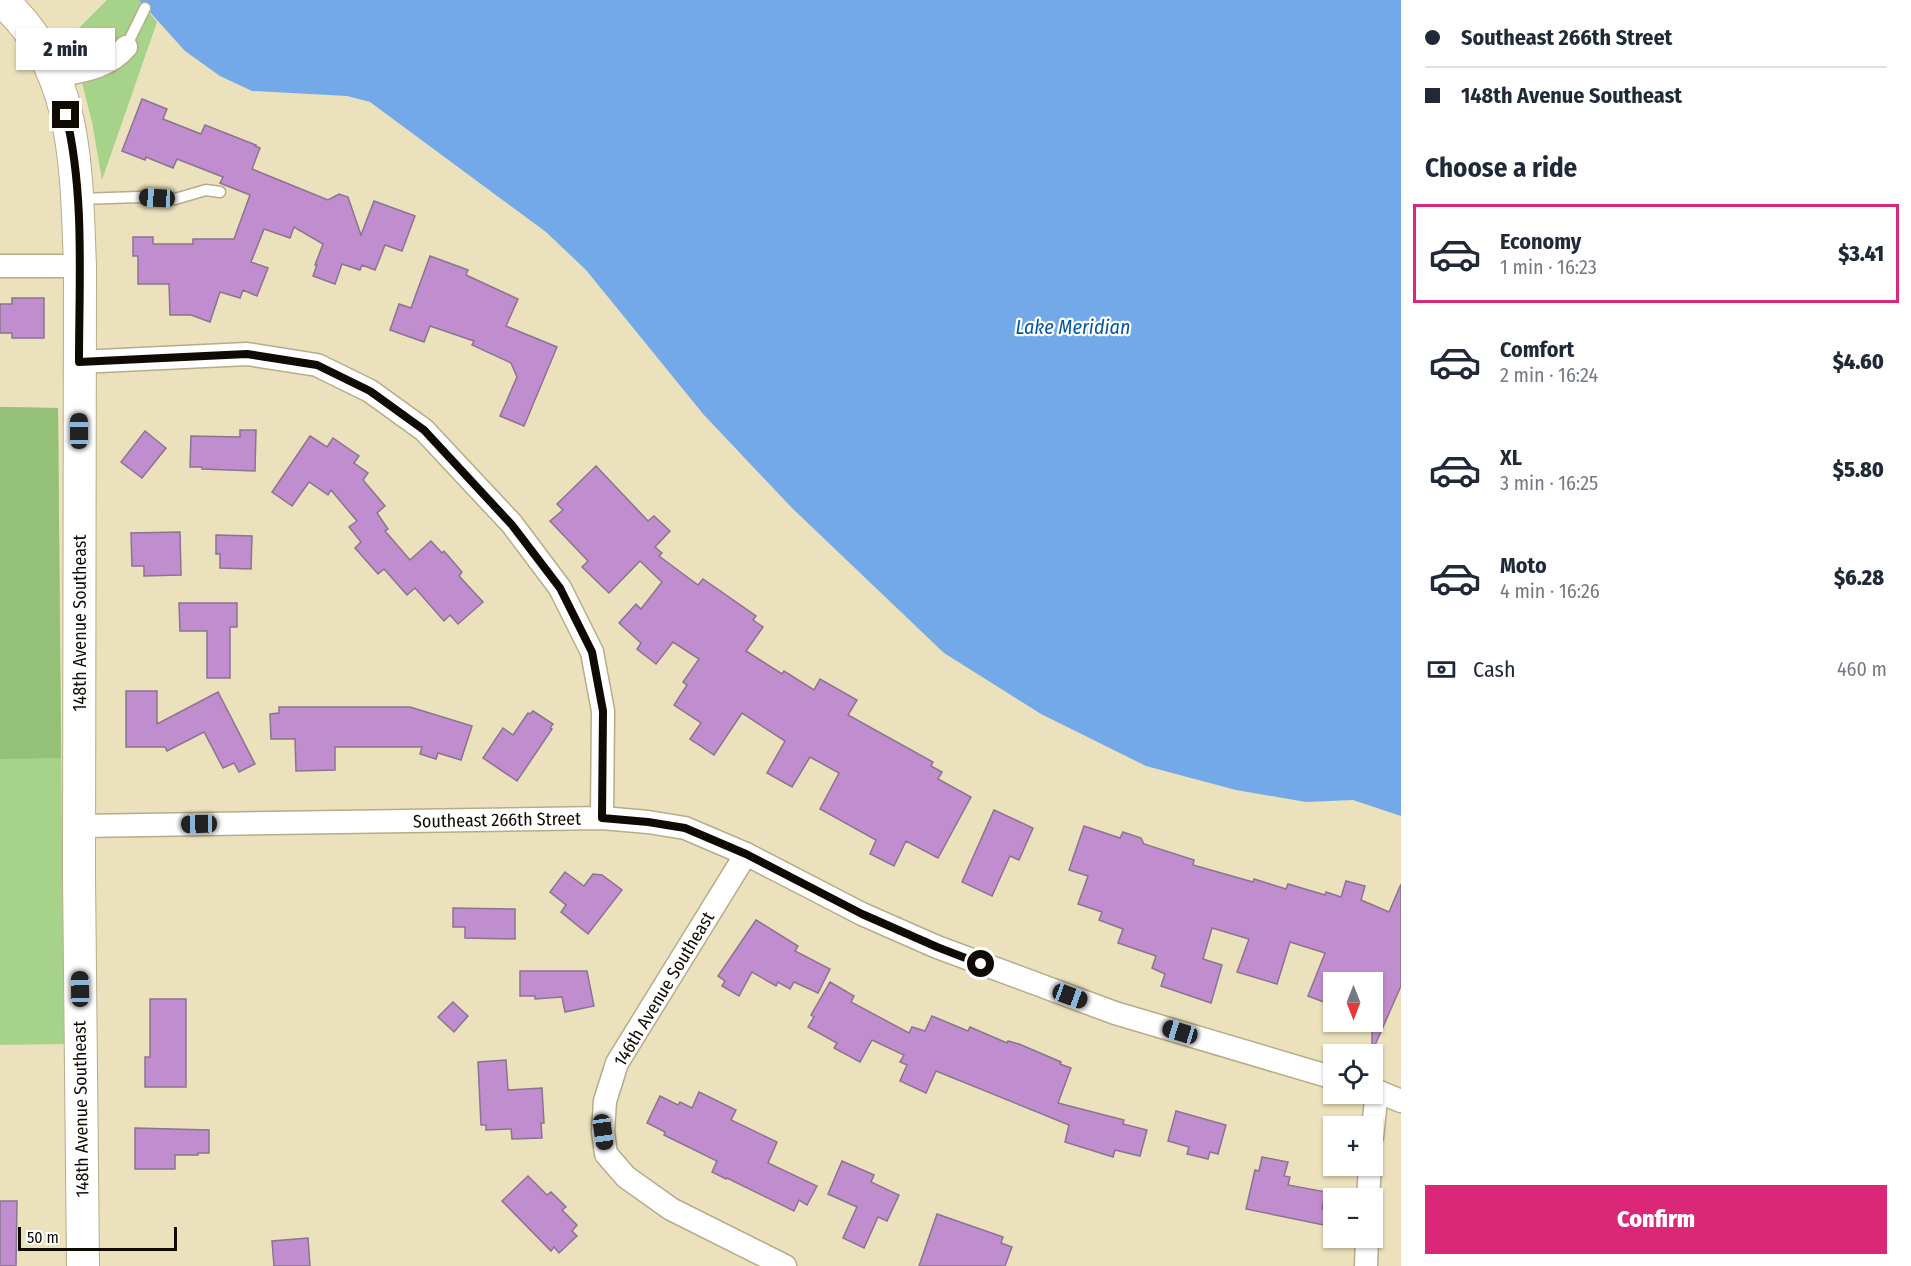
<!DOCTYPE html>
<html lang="en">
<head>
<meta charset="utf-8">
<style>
  body { margin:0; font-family:"Fira Sans Condensed",sans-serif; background:#f6f6f7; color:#1f2937; height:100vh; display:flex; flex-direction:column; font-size:22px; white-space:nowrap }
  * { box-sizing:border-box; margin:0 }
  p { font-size:20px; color:#747a83 }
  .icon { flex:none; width:33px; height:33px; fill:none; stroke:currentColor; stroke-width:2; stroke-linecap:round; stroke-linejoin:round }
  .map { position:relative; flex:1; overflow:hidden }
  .side { display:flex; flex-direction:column; background:#fff; width:510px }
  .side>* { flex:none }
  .hud { display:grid; align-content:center; height:132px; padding:0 24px; background:#fff }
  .needle { width:39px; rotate:180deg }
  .fabs { position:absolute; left:1323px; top:972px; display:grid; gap:12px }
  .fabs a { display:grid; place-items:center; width:60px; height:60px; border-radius:0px; background:#fff; box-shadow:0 2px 4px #0004; font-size:30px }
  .scale { position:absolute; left:18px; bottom:15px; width:159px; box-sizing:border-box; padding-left:6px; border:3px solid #0f0b02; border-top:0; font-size:16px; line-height:21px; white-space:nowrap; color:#0f0b02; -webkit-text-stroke:4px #fff; paint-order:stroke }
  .end { position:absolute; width:27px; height:27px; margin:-14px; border:8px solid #0f0b02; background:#fff; box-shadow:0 0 0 3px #fff }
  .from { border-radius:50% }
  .bubble { position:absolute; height:42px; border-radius:0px; background:#fff; box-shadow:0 2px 4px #0004; font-size:20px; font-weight:800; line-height:42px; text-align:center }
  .car { position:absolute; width:18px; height:36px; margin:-18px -9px; border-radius:8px; box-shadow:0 0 4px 2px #0007; background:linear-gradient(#222 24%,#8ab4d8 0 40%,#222 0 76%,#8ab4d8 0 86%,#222 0) }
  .hud b { display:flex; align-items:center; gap:21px; height:57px; font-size:22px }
  .hud b+b { border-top:2px solid #e0e1e3 }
  .hud i { width:15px; height:15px; background:#1f2937 }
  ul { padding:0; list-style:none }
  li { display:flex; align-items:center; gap:18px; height:99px; margin:0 12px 9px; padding:0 12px; border:3px solid transparent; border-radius:0px }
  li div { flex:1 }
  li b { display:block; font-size:22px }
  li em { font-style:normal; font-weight:800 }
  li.on { border-color:#db2777 }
  li>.icon { width:54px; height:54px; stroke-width:1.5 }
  h2 { padding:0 24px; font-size:27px; line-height:72px }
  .pay { display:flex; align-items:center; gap:15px; height:66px; padding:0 24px; font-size:22px }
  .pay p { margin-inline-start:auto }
  .cta { display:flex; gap:12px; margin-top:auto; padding:12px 24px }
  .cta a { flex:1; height:69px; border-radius:0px; background:#db2777; color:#fff; font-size:24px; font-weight:800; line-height:69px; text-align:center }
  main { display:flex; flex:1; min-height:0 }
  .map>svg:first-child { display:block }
  .green { fill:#a6d28a }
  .forest { fill:#95c078 }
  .water { fill:#73a9e8 }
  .building { fill:#c08dce; stroke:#8a7490; stroke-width:1.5 }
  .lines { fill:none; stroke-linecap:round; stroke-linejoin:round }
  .lane-casing { stroke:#b6ac89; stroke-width:13 }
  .street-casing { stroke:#b6ac89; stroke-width:25 }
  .secondary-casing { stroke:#b6ac89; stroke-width:34 }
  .lane { stroke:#fff; stroke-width:10 }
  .street { stroke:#fff; stroke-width:22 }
  .secondary { stroke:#fff; stroke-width:32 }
  .route { stroke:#0f0b02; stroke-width:8 }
  .labels { text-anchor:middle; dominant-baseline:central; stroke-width:4.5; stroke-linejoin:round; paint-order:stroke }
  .street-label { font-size:18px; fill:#0f0b02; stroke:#fff }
  .water-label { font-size:20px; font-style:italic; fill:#0257a1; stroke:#fff }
</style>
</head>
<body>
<main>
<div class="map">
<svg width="1401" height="1266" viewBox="0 0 1401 1266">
  <rect width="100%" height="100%" fill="#ebe1bd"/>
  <g class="green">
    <path d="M107,0h32l18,22 -55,158 -10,-58 -13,-51 -7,-14 -11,-11z"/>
    <path d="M0,407l58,1 6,636 -64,1z"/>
  </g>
  <path class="forest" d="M0,407l58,1 3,350 -61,1z"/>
  <path class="water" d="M139,0h1262v816l-48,-16 -47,2 -70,-12 -90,-24 -105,-52 -97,-61 -152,-145 -88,-93 -118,-145 -40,-38 -176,-130 -23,-6 -95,-5 -32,-15 -35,-25z"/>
  <g class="building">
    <path d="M142,99l25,10 -4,10 38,15 4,-9 51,20 -1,1 5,2 -8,21 76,31 11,-6 9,3 13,38 13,-34 41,15 -13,35 -17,-6 -10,25 -13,-5 -2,5 -18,-6 -7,20 -22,-8 4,-11h-2l8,-21 -29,-17 -4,11 -26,-9 -13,33 17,6 -11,28 -14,-6 -3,8 -20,-6 -10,30 -19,-7h-21l-1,-31h-31v-28h-5v-19h20v7h40v-5h41l16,-44 -30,-12 3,-6 -46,-18 -4,9 -27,-11 -1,3 -23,-9z"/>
    <path d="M430,256l38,14 -2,5 52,24 -12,27 51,21 -33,79 -24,-10 17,-39 -6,-14 -39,-18 2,-4 -44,-15 -6,16 -34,-12 9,-26 12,4z"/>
    <path d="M12,298h32v40h-32v-5h-12v-29h12z"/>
    <path d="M240,430h16l-1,41 -53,-2v-2h-12l1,-31 49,1z"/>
    <path d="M145,431l21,17 -24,30 -21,-16z"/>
    <path d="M310,436l17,11 6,-9 26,18 -5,7 14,10 -5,7 22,26 -8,7 11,16 -3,2 25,29 21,-19 11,12 2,-2 18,21 -3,4 24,26 -25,22 -8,-9 -6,6 -29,-33 -8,7 -23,-26 -6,5 -23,-26 6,-6 -12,-15 8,-6 -26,-31 -3,5 -19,-13 -17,24 -20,-14z"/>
    <path d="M596,466l52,55 6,-5 16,15 -15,16 7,6 -3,3 39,29 5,-6 53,37 -3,4 10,7 -17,24 36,23 2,-3 30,19 6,-11 37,21 -9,15 85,47 -2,4 11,6 -4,7 33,18 -33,61 -32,-17 -12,25 -24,-12 6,-14 -56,-31 19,-36 -29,-16 -18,30 -25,-14 18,-32 -43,-28 -28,42 -24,-16 11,-16 -27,-18 13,-20 -4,-3 16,-23 -26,-17 -17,22 -19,-15 4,-6 -22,-20 17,-19 5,5 21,-27 -22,-21 -31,32 -27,-26 6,-6 -38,-40 13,-11 -6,-6z"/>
    <path d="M180,532l1,43 -37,1v-10h-12l-1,-33z"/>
    <path d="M216,535l36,1 -1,33 -31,-1v-14h-4z"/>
    <path d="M179,603h58v24h-7v51h-23v-47h-27z"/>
    <path d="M126,691h31v33l61,-32 37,72 -16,8 -5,-9 -11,5 -19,-36 -37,19 -2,-4h-39z"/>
    <path d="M279,707h131l62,19 -11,34 -23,-7 -2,6 -16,-5 2,-7h-87v23l-39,1 -1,-32h-24l-1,-25 9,-1z"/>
    <path d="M533,711l20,13 -3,4 2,1 -35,52 -34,-23 20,-30 10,7 15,-22 2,1z"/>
    <path d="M994,810l39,18 -14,32 -9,-4 -18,40 -30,-14z"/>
    <path d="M1084,826l36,12 3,-6 18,6 3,6 50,16 -1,5 60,17 1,-3 32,10 2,-5 37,11 1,-3 15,5 5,-16 19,5 -4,14 28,12 12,-28v102l-29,66v-70h-38v24l-26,-10 17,-43 -35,-11 -13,42 -40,-12 12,-33 -37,-11 -9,31 19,6 -11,38 -50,-17 4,-12 -13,-6 4,-12 -38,-13 5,-14 -24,-9 3,-8 -24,-8 10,-28 -19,-6z"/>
    <path d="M565,872l19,14 9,-12 9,1 20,15 -34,44 -27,-22 5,-7 -16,-13z"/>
    <path d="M453,908l62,1v30l-50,-1v-11h-12z"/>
    <path d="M756,920l42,26 -3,5 35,18 -12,24 -24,-11 -4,7 -12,-7 -2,4 -24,-14 -13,24 -17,-10 3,-5 -7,-5z"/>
    <path d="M520,971h67l7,35 -29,6 -3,-15 -27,2v-3h-15z"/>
    <path d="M830,982l24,14 -3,6 58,31 3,-6 13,4 7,-15 36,15 2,-4 37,16 1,-2 11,3 42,18 -1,2 11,4 -13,35 66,17 -1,4 24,6 -7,26 -25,-6 -2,7 -48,-15 4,-17 -133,-54 -10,22 -26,-12 7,-16 -7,-3 4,-7 -32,-15 -12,22 -26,-14 3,-5 -29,-16 6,-10 -3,-2z"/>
    <path d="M150,999h36v88h-41v-30h5z"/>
    <path d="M453,1002l15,14 -14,16 -16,-15z"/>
    <path d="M506,1060l2,30 34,-2 2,35h-3l1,15 -30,1 -1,-10 -25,1v-5h-5l-3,-63z"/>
    <path d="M699,1092l37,18 -5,10 46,22 -9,21 49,23 -10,19 -8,-5 -5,11 -67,-33 -1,1 -14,-7 5,-11 -53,-26 1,-3 -18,-9 13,-27 18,9 2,-3 12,6z"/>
    <path d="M1176,1111l50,14 -8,29 -8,-2 -2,7 -21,-5 2,-7 -21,-6z"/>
    <path d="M135,1128l74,2v23h-11v2h-23v14h-40z"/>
    <path d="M1262,1157l26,5 -4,14 6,1 -2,8 38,7 -4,17 12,-1v19l-88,-18 9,-39 4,1z"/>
    <path d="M842,1161l32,14 -3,7 28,13 -12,26 -9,-4 -14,31 -21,-10 14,-31 -29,-13z"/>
    <path d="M528,1176l19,19 4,-3 15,15 -4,3 15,15 -5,6 5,5 -18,17 -5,-6 -3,4 -49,-50z"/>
    <path d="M0,1201h17l-1,65h-16z"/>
    <path d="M937,1214l66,23 -2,6 11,4 -7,19h-86z"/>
    <path d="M308,1238l2,28h-36l-2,-25z"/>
  </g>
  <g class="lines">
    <g class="lane-casing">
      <g id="lane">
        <path d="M126,47l19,-39"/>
        <path d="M80,199l59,-2 36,2 31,-9 14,2"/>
      </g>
    </g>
    <g class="street-casing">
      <g id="street">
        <path d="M56,76c26,-5 52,-8 70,-29"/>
        <path d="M0,266h80"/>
        <path d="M79,362l168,-8 70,11 53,26 54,39 88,94 48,64 32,64 11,59 -1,107"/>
        <path d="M80,826l522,-8 46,4 37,6 61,26 116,60 75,33 178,66 219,65"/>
        <path d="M746,854l-129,209 -12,38 -2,31 3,22 20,23 45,32 114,57"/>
        <path d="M1372,1089l29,12"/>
        <path d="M1372,1137l5,-46"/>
        <path d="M1368,1198l2,-32"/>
        <path d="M1366,1266l1,-28"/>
      </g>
    </g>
    <g class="secondary-casing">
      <path id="secondary" d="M1,0c78,68 75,171 79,266l-1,608 4,392"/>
    </g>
    <use href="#lane" class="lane"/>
    <use href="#street" class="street"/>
    <use href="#secondary" class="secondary"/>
  </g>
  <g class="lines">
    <path class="route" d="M66,115c19,79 13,166 13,247l168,-8 70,11 53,26 54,39 88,95 48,63 32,64 11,59 -1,107 46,4 37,6 61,26 116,60 75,33 44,17"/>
  </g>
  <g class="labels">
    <g class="street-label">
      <text transform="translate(80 623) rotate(-90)">148th Avenue Southeast</text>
      <text transform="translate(497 820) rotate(-1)">Southeast 266th Street</text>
      <text transform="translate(664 989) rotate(-59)">146th Avenue Southeast</text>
      <text transform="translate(81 1109) rotate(-91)">148th Avenue Southeast</text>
    </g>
    <g class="water-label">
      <text x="1073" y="327">Lake Meridian</text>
    </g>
  </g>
</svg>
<div class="fabs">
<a><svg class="needle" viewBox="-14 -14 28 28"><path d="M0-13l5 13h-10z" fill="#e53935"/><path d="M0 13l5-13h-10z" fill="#747a83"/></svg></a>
<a><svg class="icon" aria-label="locate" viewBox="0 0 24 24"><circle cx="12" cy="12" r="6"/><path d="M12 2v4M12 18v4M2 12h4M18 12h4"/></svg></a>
<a>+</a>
<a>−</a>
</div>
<div class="scale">50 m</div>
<i class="end from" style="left:981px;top:964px"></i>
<i class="end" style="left:66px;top:115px"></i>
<div class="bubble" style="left:16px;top:28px;width:99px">2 min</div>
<i class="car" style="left:157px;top:198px;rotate:273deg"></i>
<i class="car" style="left:79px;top:431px;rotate:0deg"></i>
<i class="car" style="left:199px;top:824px;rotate:269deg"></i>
<i class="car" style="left:80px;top:989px;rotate:359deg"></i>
<i class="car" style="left:1070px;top:996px;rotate:110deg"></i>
<i class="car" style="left:1180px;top:1032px;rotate:287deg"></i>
<i class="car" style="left:603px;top:1132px;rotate:172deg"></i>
</div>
<section class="side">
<div class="hud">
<b><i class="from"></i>Southeast 266th Street</b>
<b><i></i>148th Avenue Southeast</b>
</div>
<h2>Choose a ride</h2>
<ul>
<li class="on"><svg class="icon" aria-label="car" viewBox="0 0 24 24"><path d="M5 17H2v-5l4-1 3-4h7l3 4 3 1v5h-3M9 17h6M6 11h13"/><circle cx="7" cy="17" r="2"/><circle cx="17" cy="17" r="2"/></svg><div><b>Economy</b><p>1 min · 16:23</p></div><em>$3.41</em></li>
<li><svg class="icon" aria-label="car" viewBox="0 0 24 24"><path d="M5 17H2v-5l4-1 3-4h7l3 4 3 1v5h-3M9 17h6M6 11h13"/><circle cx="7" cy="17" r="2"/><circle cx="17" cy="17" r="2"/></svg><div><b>Comfort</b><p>2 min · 16:24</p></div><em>$4.60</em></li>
<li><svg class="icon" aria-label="car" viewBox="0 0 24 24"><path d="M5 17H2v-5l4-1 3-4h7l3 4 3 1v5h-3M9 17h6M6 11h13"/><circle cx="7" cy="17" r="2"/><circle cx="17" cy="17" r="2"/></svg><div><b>XL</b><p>3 min · 16:25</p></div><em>$5.80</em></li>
<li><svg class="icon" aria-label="car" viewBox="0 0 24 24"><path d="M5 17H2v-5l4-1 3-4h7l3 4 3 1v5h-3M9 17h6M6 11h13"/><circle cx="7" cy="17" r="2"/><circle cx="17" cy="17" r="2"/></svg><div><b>Moto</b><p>4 min · 16:26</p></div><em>$6.28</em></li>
</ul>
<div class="pay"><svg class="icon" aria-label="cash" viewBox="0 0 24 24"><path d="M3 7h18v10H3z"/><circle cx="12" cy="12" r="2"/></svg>Cash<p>460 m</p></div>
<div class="cta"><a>Confirm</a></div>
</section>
</main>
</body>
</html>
